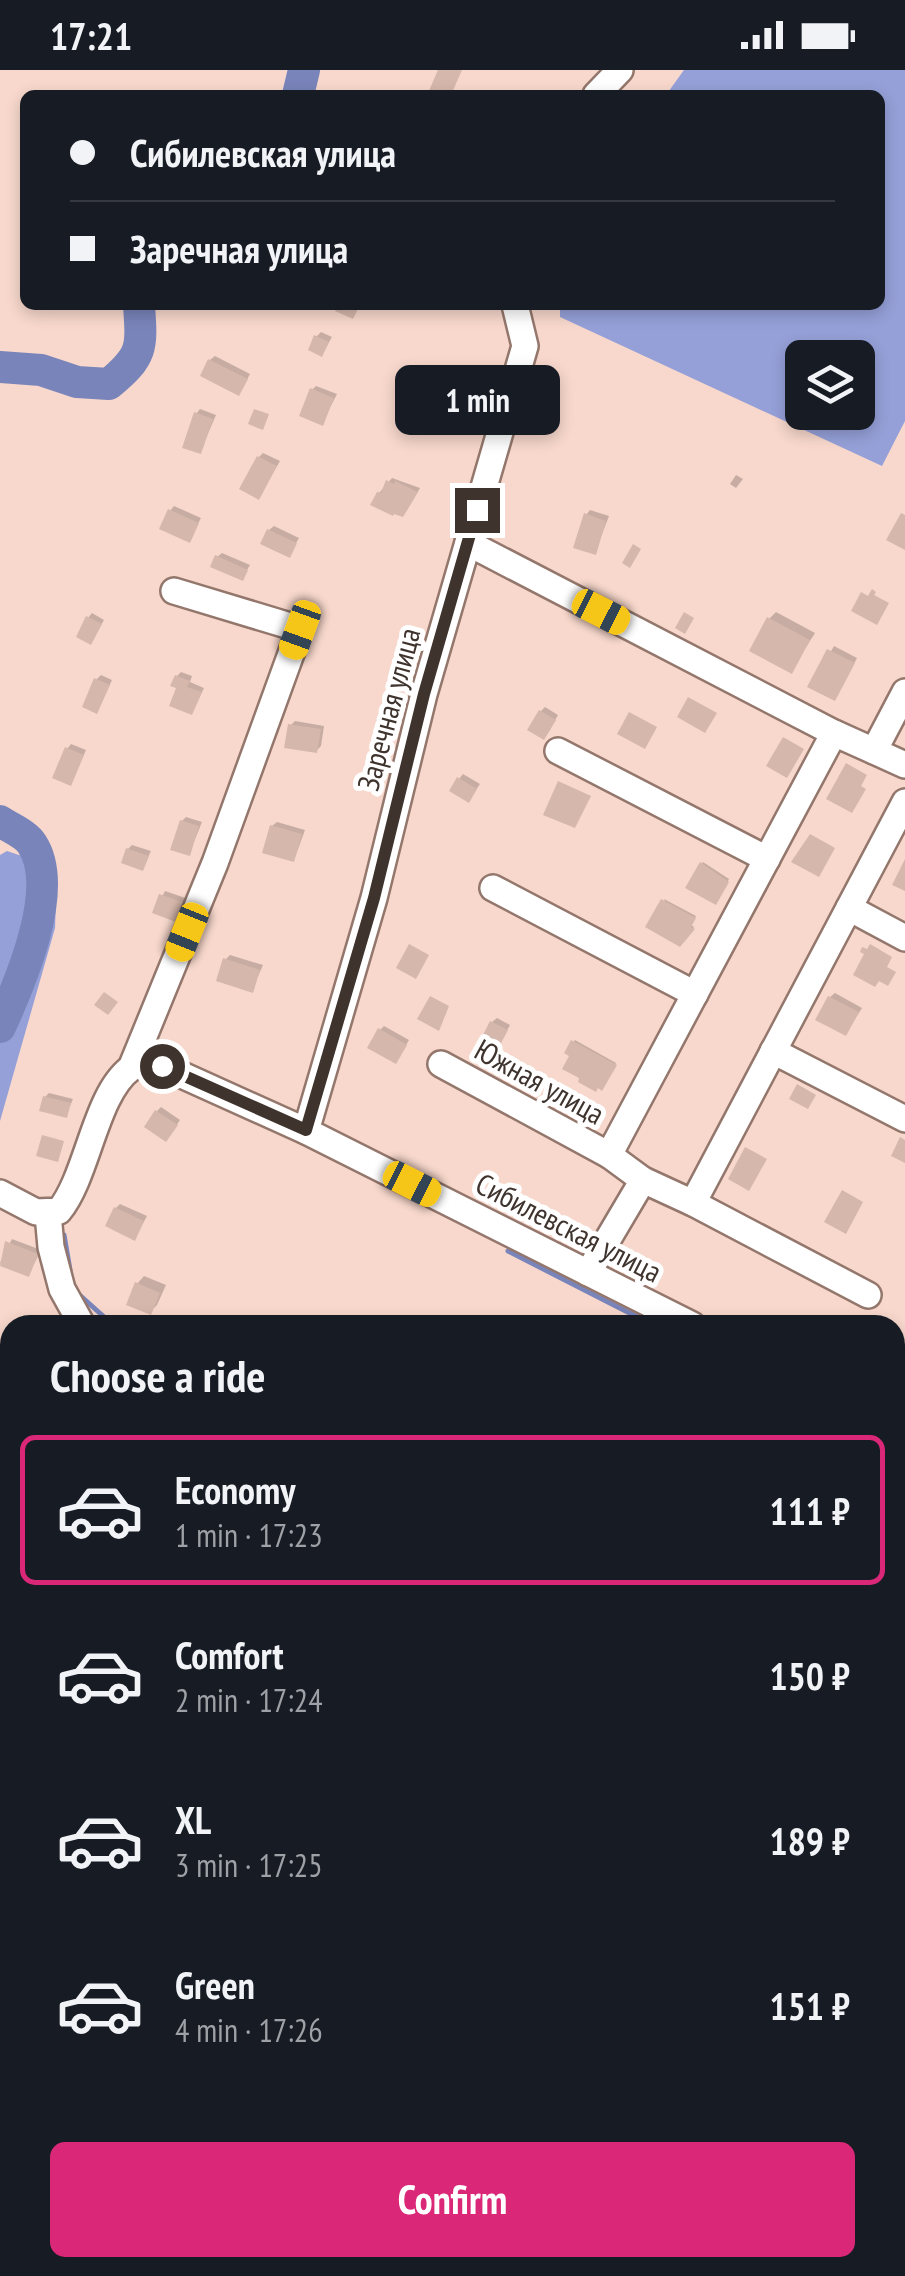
<!DOCTYPE html>
<html lang="en">
<head>
<meta charset="utf-8">
<style>
  body { margin:0; font-family:"PT Sans Narrow",sans-serif; background:#242831; color:#f1f3f6; height:100vh; display:flex; flex-direction:column; font-size:38px; white-space:nowrap }
  * { box-sizing:border-box; margin:0 }
  p { font-size:32px; color:#9ea1a6 }
  .icon { flex:none; width:55px; height:55px; fill:none; stroke:currentColor; stroke-width:2; stroke-linecap:round; stroke-linejoin:round }
  .map { position:relative; flex:1; overflow:hidden }
  .drawer { position:absolute; left:0px; top:1245px; width:905px; height:962px; display:flex; flex-direction:column; background:#171b24; border-radius:30px 30px 0 0; box-shadow:0 5px 15px #0003 }
  .drawer>* { flex:none }
  .guide { position:absolute; left:20px; top:20px; width:865px; height:220px; border-radius:15px; box-shadow:0 5px 15px #0003; display:grid; align-content:center; height:220px; padding:0 50px; background:#171b24 }
  .fabs { position:absolute; left:785px; top:270px; display:grid; gap:20px }
  .fabs a { display:grid; place-items:center; width:90px; height:90px; border-radius:15px; background:#171b24; box-shadow:0 5px 15px #0003; font-size:50px }
  .end { position:absolute; width:45px; height:45px; margin:-22px; border:12px solid #3f332e; background:#fff; box-shadow:0 0 0 5px #fff }
  .from { border-radius:50% }
  .bubble { position:absolute; height:70px; border-radius:15px; background:#171b24; box-shadow:0 5px 15px #0003; font-size:32px; font-weight:700; line-height:70px; text-align:center }
  .car { position:absolute; width:30px; height:60px; margin:-30px -15px; border-radius:12px; box-shadow:0 0 8px 2px #0007; background:linear-gradient(#f5c518 24%,#345 0 40%,#f5c518 0 76%,#345 0 86%,#f5c518 0) }
  .guide b { display:flex; align-items:center; gap:35px; height:95px; font-size:38px }
  .guide b+b { border-top:2px solid #363941 }
  .guide i { width:25px; height:25px; background:#f1f3f6 }
  ul { padding:0; list-style:none }
  li { display:flex; align-items:center; gap:30px; height:150px; margin:0 20px 15px; padding:0 30px; border:5px solid transparent; border-radius:15px }
  li div { flex:1 }
  li b { display:block; font-size:38px }
  li em { font-style:normal; font-weight:700 }
  li.current { border-color:#db2777 }
  li>.icon { width:90px; height:90px; stroke-width:1.5 }
  h2 { padding:0 50px; font-size:45px; line-height:120px }
  .cta { display:flex; gap:20px; margin-top:auto; padding:20px 50px }
  .cta a { flex:1; height:115px; border-radius:15px; background:#db2777; color:#fff; font-size:40px; font-weight:700; line-height:115px; text-align:center }
  .status { display:flex; justify-content:space-between; align-items:center; height:70px; padding:0 50px; background:#171b24; direction:ltr }
  .status svg { height:28px; fill:currentColor }
  .map>svg:first-child { display:block }
  .forest { fill:#95a0d8; fill-rule:evenodd }
  .shadow { fill:#0003 }
  .lines { fill:none; stroke-linecap:round; stroke-linejoin:round }
  .stream { stroke:#7984ba; stroke-width:5 }
  .river { stroke:#7984ba; stroke-width:32 }
  .building { fill:#d6b7ab }
  .minor-casing { stroke:#94776c; stroke-width:30 }
  .path { stroke:#b19990; stroke-width:4; stroke-dasharray:2.5 8; stroke-linecap:butt }
  .minor { stroke:#fff; stroke-width:25 }
  .route { stroke:#3f332e; stroke-width:12 }
  .labels { text-anchor:middle; dominant-baseline:central; stroke-width:10; stroke-linejoin:round; paint-order:stroke }
  .street-label { font-size:30px; fill:#3f332e; stroke:#fff }
</style>
</head>
<body>
<div class="status"><b>17:21</b><svg viewBox="0 0 49 12"><path d="M0 12V9h3v3zM5 12V6h3v6zM10 12V3h3v9zM15 12V0h3v12zM26 1h20v11H26zM47 4h2v5h-2z"/></svg></div>
<div class="map">
<svg width="905" height="2206" viewBox="0 0 905 2206">
  <rect width="100%" height="100%" fill="#f8d8cc"/>
  <g class="forest">
    <path d="M684,0h221v351l-23,45 -322,-149v-12h320v-210h-214zM802,288h56v54h-56z"/>
    <path d="M7,781l27,9 22,43 -1,25 -55,193v-266z"/>
  </g>
  <g class="shadow">
    <path d="M321,262l11,5 -10,17 -6,-17z"/>
    <path d="M215,286l35,18 -8,15 -32,-29z"/>
    <path d="M316,316l21,8 -15,29 -10,-33z"/>
    <path d="M200,339l16,6 -16,37 -4,-38z"/>
    <path d="M263,383l17,8 -21,36v-40z"/>
    <path d="M736,405l7,4 -7,9 -6,-4z"/>
    <path d="M392,408l28,10 -13,22 -28,-17z"/>
    <path d="M174,436l27,12 -12,22 -19,-29z"/>
    <path d="M590,440l19,6 -14,36 -9,-37z"/>
    <path d="M274,456l25,12 -10,17 -20,-25z"/>
    <path d="M222,483l28,12 -8,13 -25,-21z"/>
    <path d="M776,542l39,21 -24,38 -22,-52z"/>
    <path d="M92,543l12,7 -13,22 -3,-24z"/>
    <path d="M834,576l23,12 -19,36 -27,-8z"/>
    <path d="M181,602l11,4 -2,6 14,6 -12,25 -13,-26 -2,-11z"/>
    <path d="M101,605l11,5 -15,31 -1,-31z"/>
    <path d="M545,637l13,8 -10,18 -8,-21z"/>
    <path d="M295,651l29,5 -3,20 -5,5 -26,-25z"/>
    <path d="M71,674l15,6 -15,33 -4,-34z"/>
    <path d="M463,704l17,10 -11,16 -10,-21z"/>
    <path d="M186,747l16,5 -13,32 -7,-33z"/>
    <path d="M277,752l28,8 -11,30 -22,-34z"/>
    <path d="M132,775l19,6 -8,17 -15,-19z"/>
    <path d="M703,792l26,17 -12,22 -29,-14z"/>
    <path d="M165,821l29,10 -39,10z"/>
    <path d="M664,829l32,17 -5,9 3,2 -14,17z"/>
    <path d="M230,885l33,10 -11,25 -26,-31z"/>
    <path d="M835,923l27,15 -16,25 -16,-36z"/>
    <path d="M497,948l13,7 -17,30 -1,-33z"/>
    <path d="M384,956l25,14 -9,16 -20,-26z"/>
    <path d="M575,970l41,23 -13,23 -36,-34z"/>
    <path d="M49,1023l24,6 -7,16 -21,-18z"/>
    <path d="M161,1037l19,13 -10,15 -13,-24z"/>
    <path d="M120,1134l27,12 -12,22 -19,-30z"/>
    <path d="M12,1169l29,11 -12,24 -29,-11z"/>
    <path d="M144,1206l22,9 -9,20 -7,7 -13,-28z"/>
    <path d="M0,1659l10,3v20l-5,7 -5,-2z"/>
  </g>
  <g class="lines">
    <g class="stream">
      <path d="M64,1165l6,35"/>
      <path d="M508,1181l145,74"/>
      <path d="M74,1220l39,35"/>
      <path d="M895,1379l10,5"/>
      <path d="M0,2002l10,-28"/>
    </g>
    <g class="river">
      <path d="M298,25l6,-25"/>
      <path d="M0,297l41,3 36,12 32,2c34,-28 33,-36 30,-79"/>
      <path d="M0,751c10,7 26,13 32,23 29,44 -12,139 -32,183"/>
    </g>
  </g>
  <g class="building">
    <path d="M438,0h24l-11,25 -23,-2z"/>
    <path d="M338,235h22l-7,14 -18,-8z"/>
    <path d="M314,265l15,7 -7,15 -14,-7z"/>
    <path d="M208,289l40,20 -9,17 -39,-20z"/>
    <path d="M310,318l24,10 -11,28 -24,-10z"/>
    <path d="M254,339l15,5 -6,16 -15,-6z"/>
    <path d="M194,342l19,7 -12,35 -19,-6z"/>
    <path d="M257,386l20,10 -18,34 -20,-11z"/>
    <path d="M386,410l8,4 1,-3 23,11 -15,25 -9,-3 -1,2 -23,-11 7,-13 4,1z"/>
    <path d="M168,439l31,14 -9,20 -31,-14z"/>
    <path d="M584,443l22,8 -10,34 -23,-7z"/>
    <path d="M901,443l4,2v35l-19,-10z"/>
    <path d="M267,459l30,14 -7,15 -30,-14z"/>
    <path d="M633,474l8,5 -11,19 -8,-5z"/>
    <path d="M215,485l33,15 -5,11 -33,-14z"/>
    <path d="M872,519l4,3 -2,3 15,8 -12,22 -26,-14 10,-19 7,4z"/>
    <path d="M684,542l10,6 -9,16 -10,-6z"/>
    <path d="M86,546l16,8 -11,21 -15,-8z"/>
    <path d="M767,547l43,23 -18,34 -43,-23z"/>
    <path d="M827,579l28,14 -20,38 -28,-14z"/>
    <path d="M175,605l15,6 -3,6 15,5 -10,23 -23,-9 7,-18 -6,-2z"/>
    <path d="M94,608l16,7 -13,29 -15,-7z"/>
    <path d="M688,627l29,16 -12,20 -28,-16z"/>
    <path d="M539,640l17,10 -12,20 -17,-10z"/>
    <path d="M629,642l28,15 -12,22 -28,-15z"/>
    <path d="M288,654l33,5 -4,24 -33,-5z"/>
    <path d="M783,667l21,12 -17,29 -21,-12z"/>
    <path d="M65,677l19,8 -13,31 -19,-8z"/>
    <path d="M846,693l21,12 -6,11 5,3 -14,24 -26,-14z"/>
    <path d="M457,707l20,12 -8,14 -20,-12z"/>
    <path d="M558,711l33,15 -16,32 -32,-13z"/>
    <path d="M180,750l19,6 -9,30 -20,-6z"/>
    <path d="M270,755l32,9 -8,28 -32,-9z"/>
    <path d="M810,764l25,14 -16,29 -28,-15z"/>
    <path d="M126,778l23,8 -6,15 -22,-8z"/>
    <path d="M905,789v32l-13,-6z"/>
    <path d="M700,792l29,20 -13,23 -31,-17z"/>
    <path d="M159,824l32,11 -7,20 -32,-12z"/>
    <path d="M661,829l35,19 -5,9 4,2 -15,18 -35,-20z"/>
    <path d="M409,874l20,11 -13,24 -20,-11z"/>
    <path d="M870,874l22,13 -5,10 9,5 -8,14 -9,-5 -4,6 -22,-12 11,-21 -4,-2 2,-5 5,2z"/>
    <path d="M223,888l37,12 -7,23 -37,-12z"/>
    <path d="M104,922l14,10 -10,13 -14,-10z"/>
    <path d="M430,926l19,10 -10,25 -22,-12z"/>
    <path d="M828,926l31,16 -13,24 -31,-16z"/>
    <path d="M490,951l18,9 -15,28 -17,-9z"/>
    <path d="M378,958l29,17 -11,19 -29,-16z"/>
    <path d="M571,970l46,25 -15,26 -4,-3 -2,4 -18,-10 1,-4 -17,-9 7,-13 -5,-3z"/>
    <path d="M797,1014l19,11 -8,14 -19,-10z"/>
    <path d="M43,1026l28,7 -4,15 -28,-7z"/>
    <path d="M155,1040l23,15 -12,17 -22,-15z"/>
    <path d="M42,1065l22,6 -6,21 -22,-6z"/>
    <path d="M900,1067l5,3v23l-14,-7z"/>
    <path d="M745,1077l22,12 -18,32 -21,-12z"/>
    <path d="M842,1120l21,12 -17,32 -22,-12z"/>
    <path d="M114,1137l30,14 -9,20 -30,-15z"/>
    <path d="M5,1171l33,13 -9,23 -29,-11z"/>
    <path d="M135,1212l25,11 -9,22 -25,-10z"/>
    <path d="M0,1398l10,5v32l-10,-5z"/>
    <path d="M0,1664l10,3 -4,24 -6,-1z"/>
  </g>
  <g class="lines">
    <g class="minor-casing">
      <g id="minor">
        <path d="M596,25l24,-25"/>
        <path d="M468,473l366,190 -225,422 34,25 -55,93"/>
        <path d="M834,663l71,32"/>
        <path d="M558,681l209,108"/>
        <path d="M874,681l31,-59"/>
        <path d="M493,818l202,106"/>
        <path d="M849,838l56,30"/>
        <path d="M773,981l132,68"/>
        <path d="M441,994l168,91"/>
        <path d="M131,998l84,-205 85,-234 -126,-38"/>
        <path d="M306,1061l68,-233 50,-204 101,-348 -10,-41"/>
        <path d="M643,1110l50,23 212,-401"/>
        <path d="M0,1123l36,19 23,-1c29,-35 36,-117 72,-143 10,-7 20,-4 31,-2l144,65 386,194"/>
        <path d="M693,1133l175,92"/>
        <path d="M48,1144l3,33 11,42 20,36"/>
        <path d="M895,1357l10,5"/>
        <path d="M0,1553l10,-26"/>
      </g>
    </g>
    <g class="path">
      <path d="M895,1885l10,-18"/>
      <path d="M717,2206l4,-8"/>
    </g>
    <use href="#minor" class="minor"/>
  </g>
  <g class="lines">
    <path class="route" d="M162,996l144,64 68,-232 50,-204 53,-184"/>
  </g>
  <g class="labels">
    <g class="street-label">
      <text transform="translate(388 639) rotate(-75)">Заречная улица</text>
      <text transform="translate(540 1011) rotate(29)">Южная улица</text>
      <text transform="translate(569 1157) rotate(27)">Сибилевская улица</text>
    </g>
  </g>
</svg>
<div class="fabs">
<a><svg class="icon" aria-label="layers" viewBox="0 0 24 24"><path d="M12 4l9 5-9 5-9-5zM3 14l9 5 9-5"/></svg></a>
</div>
<i class="end from" style="left:162px;top:996px"></i>
<i class="end" style="left:477px;top:440px"></i>
<div class="bubble" style="left:395px;top:295px;width:165px">1 min</div>
<i class="car" style="left:601px;top:542px;rotate:117deg"></i>
<i class="car" style="left:300px;top:560px;rotate:200deg"></i>
<i class="car" style="left:187px;top:862px;rotate:202deg"></i>
<i class="car" style="left:412px;top:1114px;rotate:117deg"></i>
<div class="guide">
<b><i class="from"></i>Сибилевская улица</b>
<b><i></i>Заречная улица</b>
</div>
<section class="drawer">
<h2>Choose a ride</h2>
<ul>
<li class="current"><svg class="icon" aria-label="car" viewBox="0 0 24 24"><path d="M5 17H2v-5l4-1 3-4h7l3 4 3 1v5h-3M9 17h6M6 11h13"/><circle cx="7" cy="17" r="2"/><circle cx="17" cy="17" r="2"/></svg><div><b>Economy</b><p>1 min · 17:23</p></div><em>111 ₽</em></li>
<li><svg class="icon" aria-label="car" viewBox="0 0 24 24"><path d="M5 17H2v-5l4-1 3-4h7l3 4 3 1v5h-3M9 17h6M6 11h13"/><circle cx="7" cy="17" r="2"/><circle cx="17" cy="17" r="2"/></svg><div><b>Comfort</b><p>2 min · 17:24</p></div><em>150 ₽</em></li>
<li><svg class="icon" aria-label="car" viewBox="0 0 24 24"><path d="M5 17H2v-5l4-1 3-4h7l3 4 3 1v5h-3M9 17h6M6 11h13"/><circle cx="7" cy="17" r="2"/><circle cx="17" cy="17" r="2"/></svg><div><b>XL</b><p>3 min · 17:25</p></div><em>189 ₽</em></li>
<li><svg class="icon" aria-label="car" viewBox="0 0 24 24"><path d="M5 17H2v-5l4-1 3-4h7l3 4 3 1v5h-3M9 17h6M6 11h13"/><circle cx="7" cy="17" r="2"/><circle cx="17" cy="17" r="2"/></svg><div><b>Green</b><p>4 min · 17:26</p></div><em>151 ₽</em></li>
</ul>
<div class="cta"><a>Confirm</a></div>
</section>
</div>
</body>
</html>
